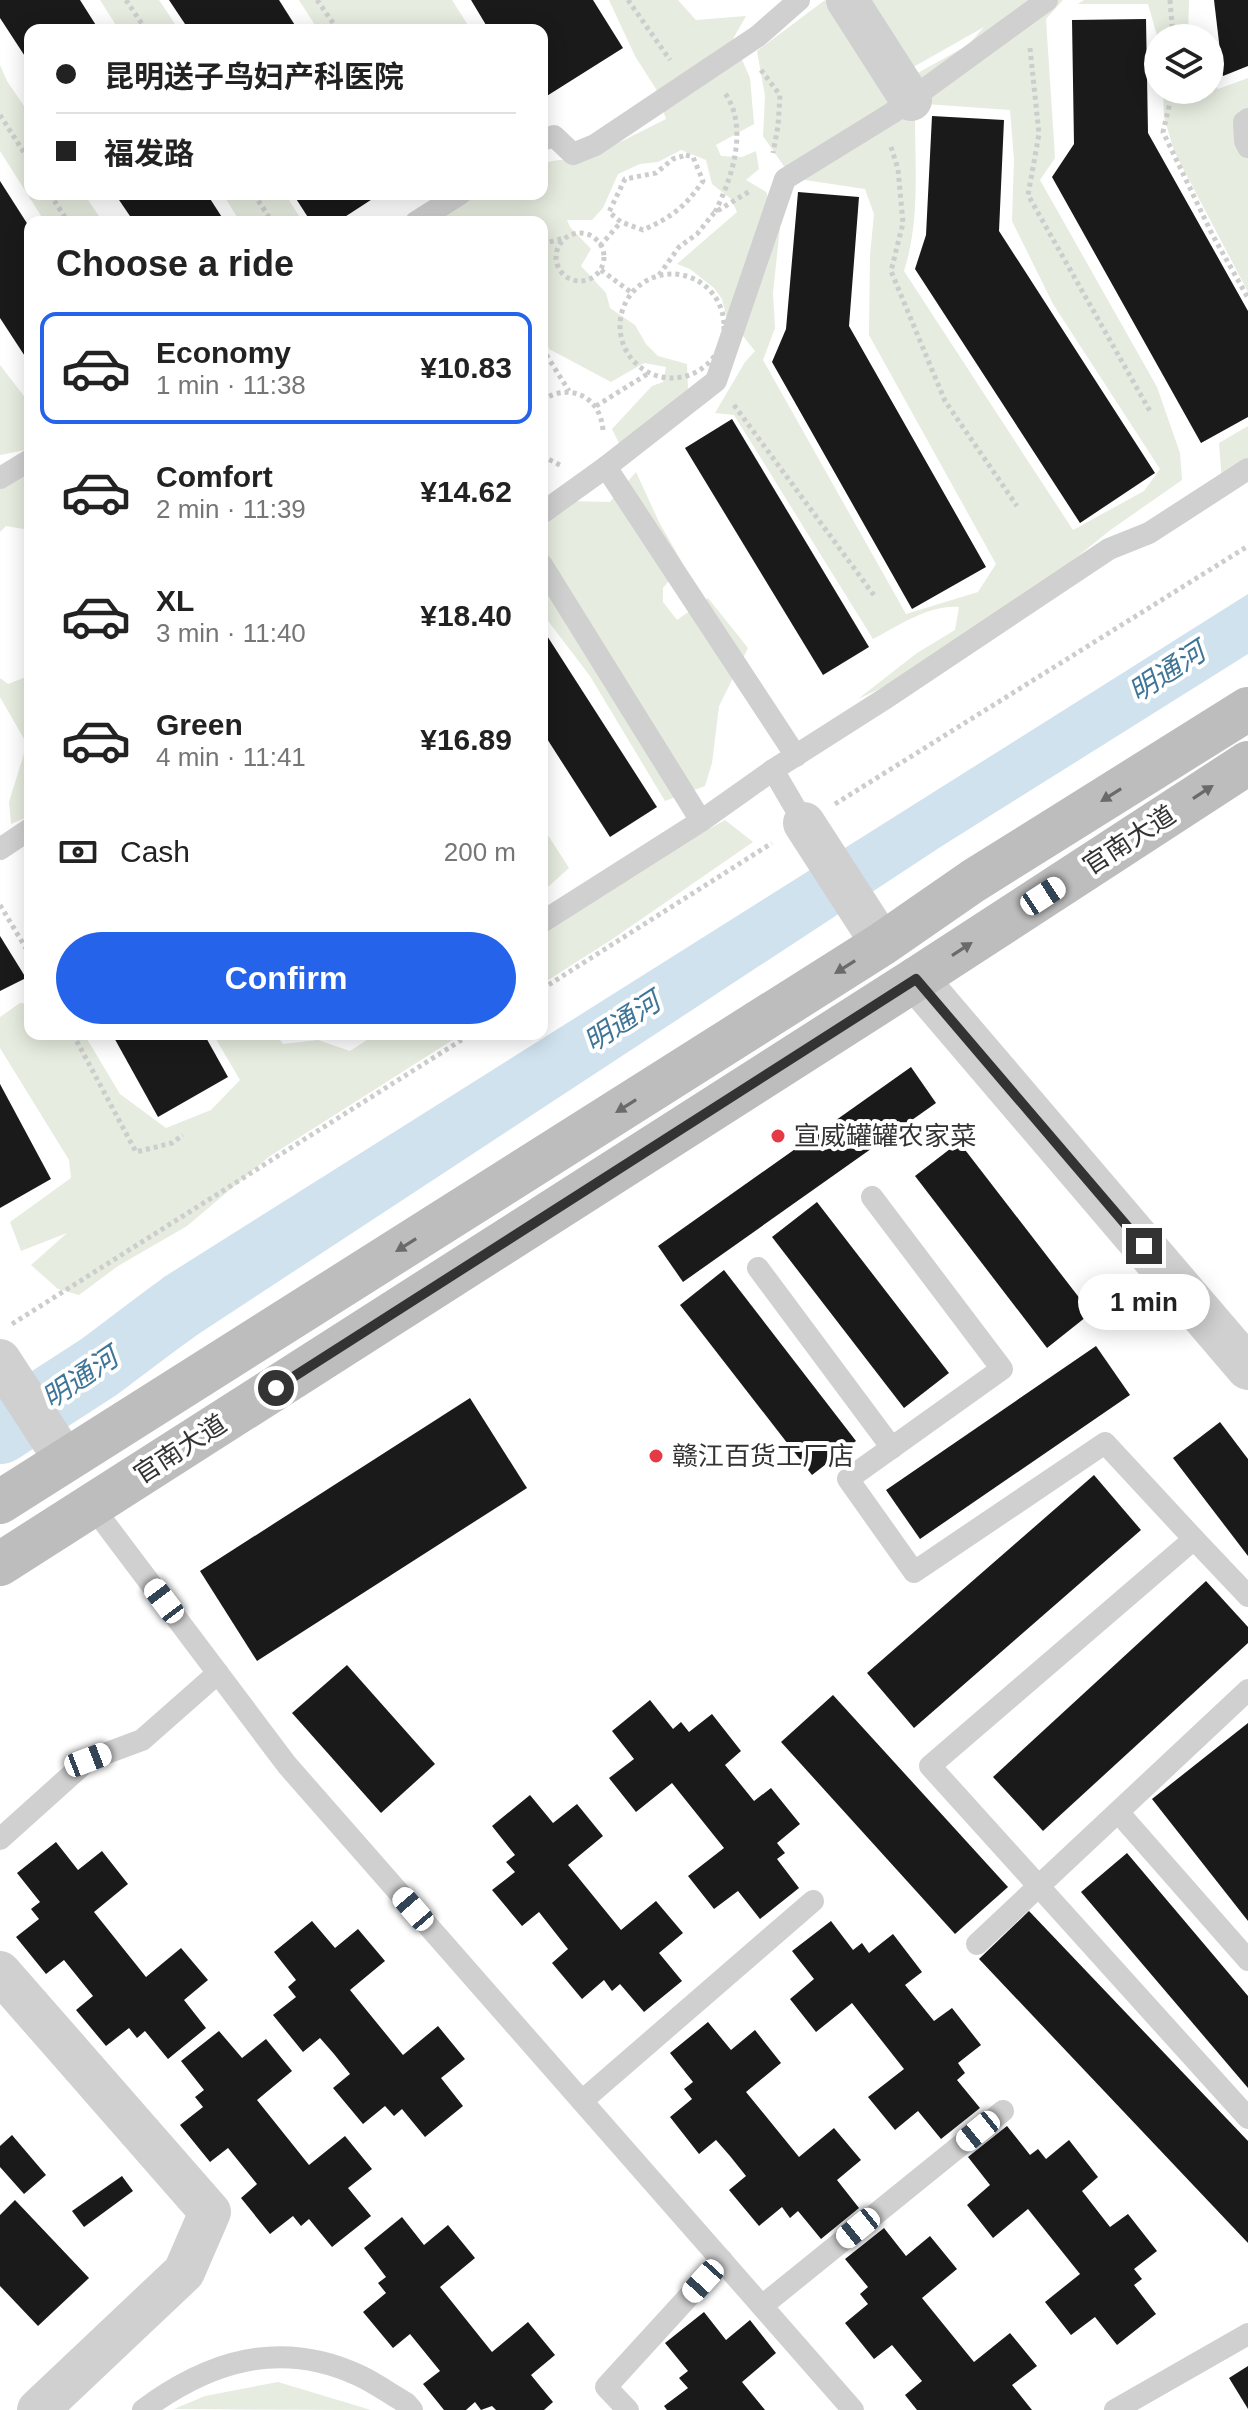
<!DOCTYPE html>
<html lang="en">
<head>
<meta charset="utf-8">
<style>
  body { margin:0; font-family:Helvetica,"Noto Sans SC",sans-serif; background:#f6f6f6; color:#222; height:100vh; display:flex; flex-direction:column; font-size:30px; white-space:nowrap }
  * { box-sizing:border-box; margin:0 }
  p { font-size:26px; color:#767676 }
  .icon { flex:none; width:44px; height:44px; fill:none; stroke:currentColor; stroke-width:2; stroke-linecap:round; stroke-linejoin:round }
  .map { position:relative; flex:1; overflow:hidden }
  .side { position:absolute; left:24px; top:216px; width:524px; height:824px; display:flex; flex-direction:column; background:#fff; border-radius:16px; box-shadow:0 4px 20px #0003 }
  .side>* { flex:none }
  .guide { position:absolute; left:24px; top:24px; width:524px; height:176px; border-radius:16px; box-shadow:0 4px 20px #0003; display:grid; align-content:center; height:176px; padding:0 32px; background:#fff }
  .fabs { position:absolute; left:1144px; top:24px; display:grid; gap:16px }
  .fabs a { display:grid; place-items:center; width:80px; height:80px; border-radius:50%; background:#fff; box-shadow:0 4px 20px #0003; font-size:40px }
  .end { position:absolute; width:36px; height:36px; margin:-18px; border:10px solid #333; background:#fff; box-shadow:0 0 0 4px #fff }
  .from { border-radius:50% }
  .bubble { position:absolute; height:56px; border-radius:28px; background:#fff; box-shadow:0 4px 20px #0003; font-size:26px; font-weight:700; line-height:56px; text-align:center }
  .car { position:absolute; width:24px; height:48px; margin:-24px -12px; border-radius:10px; box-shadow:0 0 6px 2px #0007; background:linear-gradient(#fff 24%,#345 0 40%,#fff 0 76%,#345 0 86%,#fff 0) }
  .guide b { display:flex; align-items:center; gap:28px; height:76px; font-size:30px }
  .guide b+b { border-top:2px solid #e0e0e0 }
  .guide i { width:20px; height:20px; background:#222 }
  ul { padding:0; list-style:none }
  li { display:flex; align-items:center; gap:24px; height:112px; margin:0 16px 12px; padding:0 16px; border:4px solid transparent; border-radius:16px }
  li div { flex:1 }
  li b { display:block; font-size:30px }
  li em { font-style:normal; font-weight:700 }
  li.selected { border-color:#2563eb }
  li>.icon { width:72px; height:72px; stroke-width:1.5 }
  h2 { padding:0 32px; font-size:36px; line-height:96px }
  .pay { display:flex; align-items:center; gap:20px; height:88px; padding:0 32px; font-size:30px }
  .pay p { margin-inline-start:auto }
  .button { display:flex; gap:16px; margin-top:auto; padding:16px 32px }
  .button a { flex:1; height:92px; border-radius:48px; background:#2563eb; color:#fff; font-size:32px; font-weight:700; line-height:92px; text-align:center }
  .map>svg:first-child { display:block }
  .green { fill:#e6ecdf }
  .water { fill:#cfe2ee }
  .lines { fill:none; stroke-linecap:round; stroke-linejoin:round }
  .river { stroke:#cfe2ee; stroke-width:66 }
  .building { fill:#1a1a1a }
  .path { stroke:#cdcdcd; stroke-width:5; stroke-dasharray:4 4; stroke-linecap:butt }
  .service { stroke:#d0d0d0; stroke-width:22 }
  .minor { stroke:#d0d0d0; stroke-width:42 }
  .tertiary { stroke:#d0d0d0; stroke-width:44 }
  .secondary { stroke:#bdbdbd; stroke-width:44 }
  .oneway { fill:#6a6a6a }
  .route { stroke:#333; stroke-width:10 }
  .poi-dot { fill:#e63946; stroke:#fff; stroke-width:3 }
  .labels { text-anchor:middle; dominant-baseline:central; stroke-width:8; stroke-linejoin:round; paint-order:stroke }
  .street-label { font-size:26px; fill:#333; stroke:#fff }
  .poi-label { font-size:26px; fill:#333; stroke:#fff; text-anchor:start }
  .water-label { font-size:28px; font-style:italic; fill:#3f7597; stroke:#fff }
</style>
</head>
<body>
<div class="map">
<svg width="1248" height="2410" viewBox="0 0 1248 2410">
  <rect width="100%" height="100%" fill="#fff"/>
  <g class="green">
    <path d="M100,0h59l20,30h-60z"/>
    <path d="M299,0h153l19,30h-153z"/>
    <path d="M609,0h69l18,20 50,-4 -13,23 17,39 4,46 -38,21 5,11 21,1 14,-6 3,18 -13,11 20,12 14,35 -7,66 2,35 -12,32 143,254 72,-22 18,-28 -127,-229 1,-80 4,-41 -9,-25 -67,-10 100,-63 17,1c0,52 5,104 -11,154l169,259 71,-39 16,-22 -107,-165 -41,-83 2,-62 -4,-49 -85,-6 -18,-25 61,-34 16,-18 -83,47 -44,-74h206l-17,19 9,139 -15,22 117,207 23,66 2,27 -73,51 -48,39 -177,117 -26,12 59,-46 38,-23 4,-23c-29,-3 -61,19 -86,32l-139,-224 -19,-2 30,-51 10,-11 -12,-15 -15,-12 -6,-25 -8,-11 -24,-19 -13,-5 60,-52 -6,-13 -19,-15 -6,-24 -25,-10 -23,12 -18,2 -22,10 -15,34 -11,12h-25l3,7 21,22 -10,17 25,27 4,15 25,17 11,19 12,12 29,8 1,25 -68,56 -8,-16 40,-43 11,-4 3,-15 -22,-4 -33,19 -62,-33 -7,-21v-106h-44l-4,-3 -11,3h-80l34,-21 -5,-7h110v-29c11,-7 24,-4 37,-7 30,-9 59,-25 87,-39l-10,-30 -21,-33z"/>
    <path d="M825,0l77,100 -114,72 -25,-36 2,-40 -8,-45z"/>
    <path d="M1084,0h105l-1,38 -30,1 -10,-35h-70z"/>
    <path d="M0,65l7,16 23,34v79h54l19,28h-58l-45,-71z"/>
    <path d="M1248,78v214l-74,-141 -10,-34 -1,-27h47v-9l8,8z"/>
    <path d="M223,194h62l18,28h-63z"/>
    <path d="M0,365l30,39v45l-30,6z"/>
    <path d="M1248,426v35l-26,21 -3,-39z"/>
    <path d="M30,452v78l-24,-4 -6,6v-65z"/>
    <path d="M636,472l23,50 24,42 -20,24v14l14,18 31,-22 40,50 -29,58 -7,57 -7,23 -40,15 -75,-125 -48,-63v-85l29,-27 39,1z"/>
    <path d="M26,677l4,2v137l-19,8 -2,-22 18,-58 -27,-47v-19l8,6z"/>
    <path d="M725,820l28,22 -142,98 -69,44v-54l102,-64z"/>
    <path d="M542,826l27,42 -20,18 -7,-1z"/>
    <path d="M20,1003l10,1v30h54l36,60 46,34 45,-18 29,-30 -27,-46h63l7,10 35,-4 32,11 26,-17h86l-192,122 -83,70 -69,40 -39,29 -21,-6 -27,-24 36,-32 -46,18 -11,-29 61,-44 -2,-18 -69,-112v-31z"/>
    <path d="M278,2382l93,28 -197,-1 31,-13z"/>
  </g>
  <path class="water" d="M1248,594v60l-306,192 -742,487 -83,59 -33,-52 80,-63z"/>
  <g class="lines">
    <path class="river" d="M0,1431l99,-64 73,-55"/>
  </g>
  <g class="building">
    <path d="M0,0h80l19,30h-69v34l-30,-46z"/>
    <path d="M169,0h110l19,30h-109z"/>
    <path d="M471,0h122l30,48 -81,51v-69h-53z"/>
    <path d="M1214,0h34v66l-25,10z"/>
    <path d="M1146,19l2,114 100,178v106l-47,26 -149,-266 22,-33 -2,-124z"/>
    <path d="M932,116l72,4 -5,111 156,242 -75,50 -165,-254 11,-34z"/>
    <path d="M0,181l30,47v136l-30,-46z"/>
    <path d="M798,192l61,5 -10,129 137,241 -74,42 -140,-247 14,-33z"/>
    <path d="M115,194h92l18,28h-91z"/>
    <path d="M293,194h87l-43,28h-26z"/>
    <path d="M732,419l137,228 -46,28 -138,-227z"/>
    <path d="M542,628l115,179 -47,30 -68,-106z"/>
    <path d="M0,936l26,42 -26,13z"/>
    <path d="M112,1034h92l24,43 -70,40z"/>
    <path d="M911,1067l25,36 -253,179 -25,-36z"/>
    <path d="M0,1084l51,95 -51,29z"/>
    <path d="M959,1142l132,171 -44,35 -132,-172z"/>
    <path d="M817,1202l132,171 -45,35 -132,-171z"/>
    <path d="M724,1270l132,171 -44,34 -132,-170z"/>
    <path d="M1096,1346l34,49 -210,144 -34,-49z"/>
    <path d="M470,1398l57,90 -270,173 -57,-90z"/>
    <path d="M1220,1422l28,37v97l-75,-98z"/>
    <path d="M1094,1475l47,55 -227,198 -47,-55z"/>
    <path d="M1206,1581l42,46v16l-205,188 -50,-54z"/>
    <path d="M347,1665l88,99 -54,49 -89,-100z"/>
    <path d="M833,1695l175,192 -53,47 -174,-192z"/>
    <path d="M650,1700l23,29 8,-7 8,10 23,-18 29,37 -16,14 29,36 17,-13 29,36 -23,19 8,10 -8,6 22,29 -39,31 -22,-28 -24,18 -26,-33 36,-28 -52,-65 -36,29 -27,-34 25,-19 -22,-28z"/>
    <path d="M1248,1723v198l-96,-122z"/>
    <path d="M530,1795l23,28 24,-19 26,32 -35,29 53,65 35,-29 27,32 -24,20 23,28 -38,31 -24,-28 -8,7 -8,-11 -22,19 -30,-36 16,-14 -29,-37 -17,14 -30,-36 23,-18 -9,-10 9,-7 -23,-29z"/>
    <path d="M56,1842l22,28 24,-19 26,33 -34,28 52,65 35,-29 27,32 -24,20 22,28 -38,31 -23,-28 -8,7 -8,-10 -23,18 -30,-36 17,-14 -29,-36 -18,14 -30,-37 23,-18 -8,-10 9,-7 -23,-29z"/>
    <path d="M1127,1853l121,143v92l-167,-196z"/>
    <path d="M1029,1911l219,230v102l-269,-284z"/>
    <path d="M312,1921l23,27 23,-19 27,32 -35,29 53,65 35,-29 27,33 -24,19 22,28 -38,31 -23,-28 -8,7 -9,-10 -22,18 -30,-36 17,-14 -16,-20 -14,-16 -17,14 -30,-37 23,-18 -8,-10 8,-7 -22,-28z"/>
    <path d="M831,1921l22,29 9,-7 7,10 24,-19 29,38 -17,13 29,36 18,-13 29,37 -23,18 7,10 -8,7 23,28 -39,31 -23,-28 -23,19 -27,-33 36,-28 -52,-66 -36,29 -26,-33 24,-20 -22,-28z"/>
    <path d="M708,2022l23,28 24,-20 26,33 -35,29 53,65 35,-29 27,32 -24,20 22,28 -38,31 -23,-28 -8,7 -8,-11 -23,19 -30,-36 17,-14 -16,-20 -14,-16 -17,14 -29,-37 22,-18 -8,-10 9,-7 -23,-29z"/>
    <path d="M219,2031l23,27 24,-19 26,32 -35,29 52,65 36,-29 27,33 -24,19 23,28 -39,31 -23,-28 -8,7 -8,-10 -23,18 -29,-36 16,-14 -29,-36 -18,14 -30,-37 23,-18 -8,-10 9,-7 -23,-29z"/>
    <path d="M1007,2126l23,29 8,-6 8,10 23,-19 29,37 -16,14 28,36 18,-13 29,37 -23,18 8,10 -8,6 22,29 -39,31 -22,-28 -24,18 -26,-33 35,-28 -52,-65 -35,29 -26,-33 23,-20 -22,-28z"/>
    <path d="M12,2135l34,40 -22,19 -24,-27v-21z"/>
    <path d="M122,2176l11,15 -49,36 -12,-16z"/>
    <path d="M15,2200l74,78 -51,48 -38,-40v-71z"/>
    <path d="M402,2217l22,28 24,-20 27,33 -35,29 52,65 36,-30 27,33 -24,20 22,27 -9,8h-48l-4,-4 -11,4 -6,-8 -9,8h-22l-21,-26 17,-13 -30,-37 -17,14 -30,-36 23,-19 -8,-10 8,-6 -22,-29z"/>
    <path d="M884,2228l22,28 24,-20 27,33 -35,29 52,64 36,-29 27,33 -25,19 20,25h-115l-12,-15 17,-14 -30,-36 -18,14 -29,-36 23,-19 -8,-10 8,-7 -23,-28z"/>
    <path d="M704,2312l22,28 24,-20 26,33 -34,29 23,28h-98l-3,-4 24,-18 -9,-10 9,-7 -23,-28z"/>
    <path d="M1248,2366v43l-19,-31z"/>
  </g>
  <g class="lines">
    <g class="path">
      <path d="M126,0l20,30"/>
      <path d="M317,0l21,30"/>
      <path d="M628,0l42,60"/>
      <path d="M1170,0l3,38"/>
      <path d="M1030,48l9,86 -11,61 123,218"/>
      <path d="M761,70l19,25 -2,31 -5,27"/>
      <path d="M1173,90l-10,42 49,102 36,64"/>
      <path d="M0,115l30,47"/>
      <path d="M891,147l7,22 5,54 -12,48 54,130 72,105"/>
      <path d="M686,155l7,2 10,24c-18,26 -31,36 -60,49l-22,-8 -12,-10 16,-33 31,-6 17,-14z"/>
      <path d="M50,194l18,28"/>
      <path d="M254,194l18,28"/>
      <path d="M715,212c17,-34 34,-84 10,-119"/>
      <circle cx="580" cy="257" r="24"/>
      <path d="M542,244l22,-6"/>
      <path d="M600,246l21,-24"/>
      <path d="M601,270l31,23"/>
      <circle cx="672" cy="326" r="52"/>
      <path d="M659,275l20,-28 18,-13 17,-21 36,-22"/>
      <path d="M542,348l27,43"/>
      <path d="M542,400c29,-18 59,-3 61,31"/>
      <path d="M734,405l142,193"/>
      <path d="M596,406l53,-33"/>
      <path d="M542,456l18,9"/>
      <path d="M835,804l413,-258"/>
      <path d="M0,905l30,50"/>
      <path d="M542,989l230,-146"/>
      <path d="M73,1034l63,118 36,-9 11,-8"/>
      <path d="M12,1324l459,-290"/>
    </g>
    <g class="service">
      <path d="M1248,119l-4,3 1,19 3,6"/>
      <path d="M542,140l12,-4 19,18 22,-9 163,-109 41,-36"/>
      <path d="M416,222l44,-28"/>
      <path d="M606,467l190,289"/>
      <path d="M0,478l30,-18"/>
      <path d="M542,513l64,-46 110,-86 69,-202 107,-66 155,-113"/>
      <path d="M542,565l159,256"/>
      <path d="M804,823l-31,-53 113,-72 223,-149 40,-16 99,-64"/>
      <path d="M0,849l30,-20"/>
      <path d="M542,922l159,-101 72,-51"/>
      <path d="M872,1197l130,172 -154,110 66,93 191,-129 89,96"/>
      <path d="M758,1268l134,180"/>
      <path d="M92,1506l195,259 566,645"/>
      <path d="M1248,1596l-54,-57 -264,227 318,352"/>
      <path d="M1118,1812l130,148"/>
      <path d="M0,1839l88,-79 54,-20 76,-67"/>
      <path d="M977,1944l271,-254"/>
      <path d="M582,2101l231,-200"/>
      <path d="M762,2306l241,-195"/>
      <path d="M143,2410c66,-49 137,-71 215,-35 16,7 32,19 48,28l6,7"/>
      <path d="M628,2410l-22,-23 116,-127"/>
      <path d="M1115,2410l133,-76"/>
    </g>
    <g class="minor">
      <path d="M847,0l64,100"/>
      <path d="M804,823l78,121"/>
      <path d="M0,1360l65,100"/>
      <path d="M0,1972l210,240 -26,60 -146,138"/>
    </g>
    <path class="tertiary" d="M916,979l332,389"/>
    <g class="secondary">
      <path d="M0,1502l882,-558 91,-63 275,-172"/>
      <path d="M0,1564l916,-585 332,-216"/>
    </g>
  </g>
  <defs><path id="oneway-solid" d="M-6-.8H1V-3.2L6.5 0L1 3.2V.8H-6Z" transform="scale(2)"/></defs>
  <g class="oneway">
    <use href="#oneway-solid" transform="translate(1203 792) rotate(-33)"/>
    <use href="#oneway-solid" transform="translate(1111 795) rotate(148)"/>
    <use href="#oneway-solid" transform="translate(962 949) rotate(-33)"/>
    <use href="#oneway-solid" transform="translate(845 967) rotate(148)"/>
    <use href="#oneway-solid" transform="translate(626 1106) rotate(148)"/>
    <use href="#oneway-solid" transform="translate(406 1245) rotate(148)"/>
  </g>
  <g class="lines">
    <path class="route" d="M276,1388l640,-409 228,267"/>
  </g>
  <g class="poi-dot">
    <circle cx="778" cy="1136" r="8"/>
    <circle cx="656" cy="1456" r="8"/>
  </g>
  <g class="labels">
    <g class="street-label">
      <text transform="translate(1129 840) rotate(-33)">官南大道</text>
      <text transform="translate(180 1449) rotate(-33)">官南大道</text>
    </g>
    <g class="poi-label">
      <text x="794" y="1136">宣威罐罐农家菜</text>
      <text x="672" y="1456">赣江百货工厂店</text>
    </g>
    <g class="water-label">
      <text transform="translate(1167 672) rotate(-33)">明通河</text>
      <text transform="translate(622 1022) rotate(-33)">明通河</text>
      <text transform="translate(80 1378) rotate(-34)">明通河</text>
    </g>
  </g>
</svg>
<div class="fabs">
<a><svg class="icon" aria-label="layers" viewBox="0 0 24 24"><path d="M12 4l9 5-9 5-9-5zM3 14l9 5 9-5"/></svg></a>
</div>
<i class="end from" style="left:276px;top:1388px"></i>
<i class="end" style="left:1144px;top:1246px"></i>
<div class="bubble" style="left:1078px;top:1274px;width:132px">1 min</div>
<i class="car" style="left:1043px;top:896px;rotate:57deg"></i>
<i class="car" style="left:164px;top:1601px;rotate:323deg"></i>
<i class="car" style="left:88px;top:1760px;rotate:69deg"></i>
<i class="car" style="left:413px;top:1909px;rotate:319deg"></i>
<i class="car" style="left:978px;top:2131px;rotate:231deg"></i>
<i class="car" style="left:858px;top:2228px;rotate:231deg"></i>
<i class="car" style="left:703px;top:2281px;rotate:222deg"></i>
<div class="guide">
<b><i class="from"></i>昆明送子鸟妇产科医院</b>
<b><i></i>福发路</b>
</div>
<section class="side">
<h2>Choose a ride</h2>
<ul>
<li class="selected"><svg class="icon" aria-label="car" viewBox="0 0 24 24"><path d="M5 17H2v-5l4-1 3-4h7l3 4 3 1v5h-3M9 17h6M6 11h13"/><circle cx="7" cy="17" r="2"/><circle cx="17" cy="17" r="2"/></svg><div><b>Economy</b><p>1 min · 11:38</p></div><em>¥10.83</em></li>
<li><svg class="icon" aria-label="car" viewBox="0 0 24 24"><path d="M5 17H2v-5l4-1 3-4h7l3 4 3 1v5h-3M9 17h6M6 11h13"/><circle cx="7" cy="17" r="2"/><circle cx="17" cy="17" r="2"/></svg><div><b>Comfort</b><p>2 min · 11:39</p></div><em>¥14.62</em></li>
<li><svg class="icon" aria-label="car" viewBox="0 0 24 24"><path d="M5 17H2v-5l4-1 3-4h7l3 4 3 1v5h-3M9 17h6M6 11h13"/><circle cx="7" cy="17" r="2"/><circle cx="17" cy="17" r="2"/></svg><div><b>XL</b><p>3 min · 11:40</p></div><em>¥18.40</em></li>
<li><svg class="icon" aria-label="car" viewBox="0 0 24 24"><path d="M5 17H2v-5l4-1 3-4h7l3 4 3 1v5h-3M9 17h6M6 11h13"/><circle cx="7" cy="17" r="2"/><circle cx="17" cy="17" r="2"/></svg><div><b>Green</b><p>4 min · 11:41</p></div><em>¥16.89</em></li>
</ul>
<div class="pay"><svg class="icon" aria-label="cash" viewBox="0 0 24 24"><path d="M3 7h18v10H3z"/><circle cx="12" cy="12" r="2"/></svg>Cash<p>200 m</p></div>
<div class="button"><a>Confirm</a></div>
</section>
</div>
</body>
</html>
